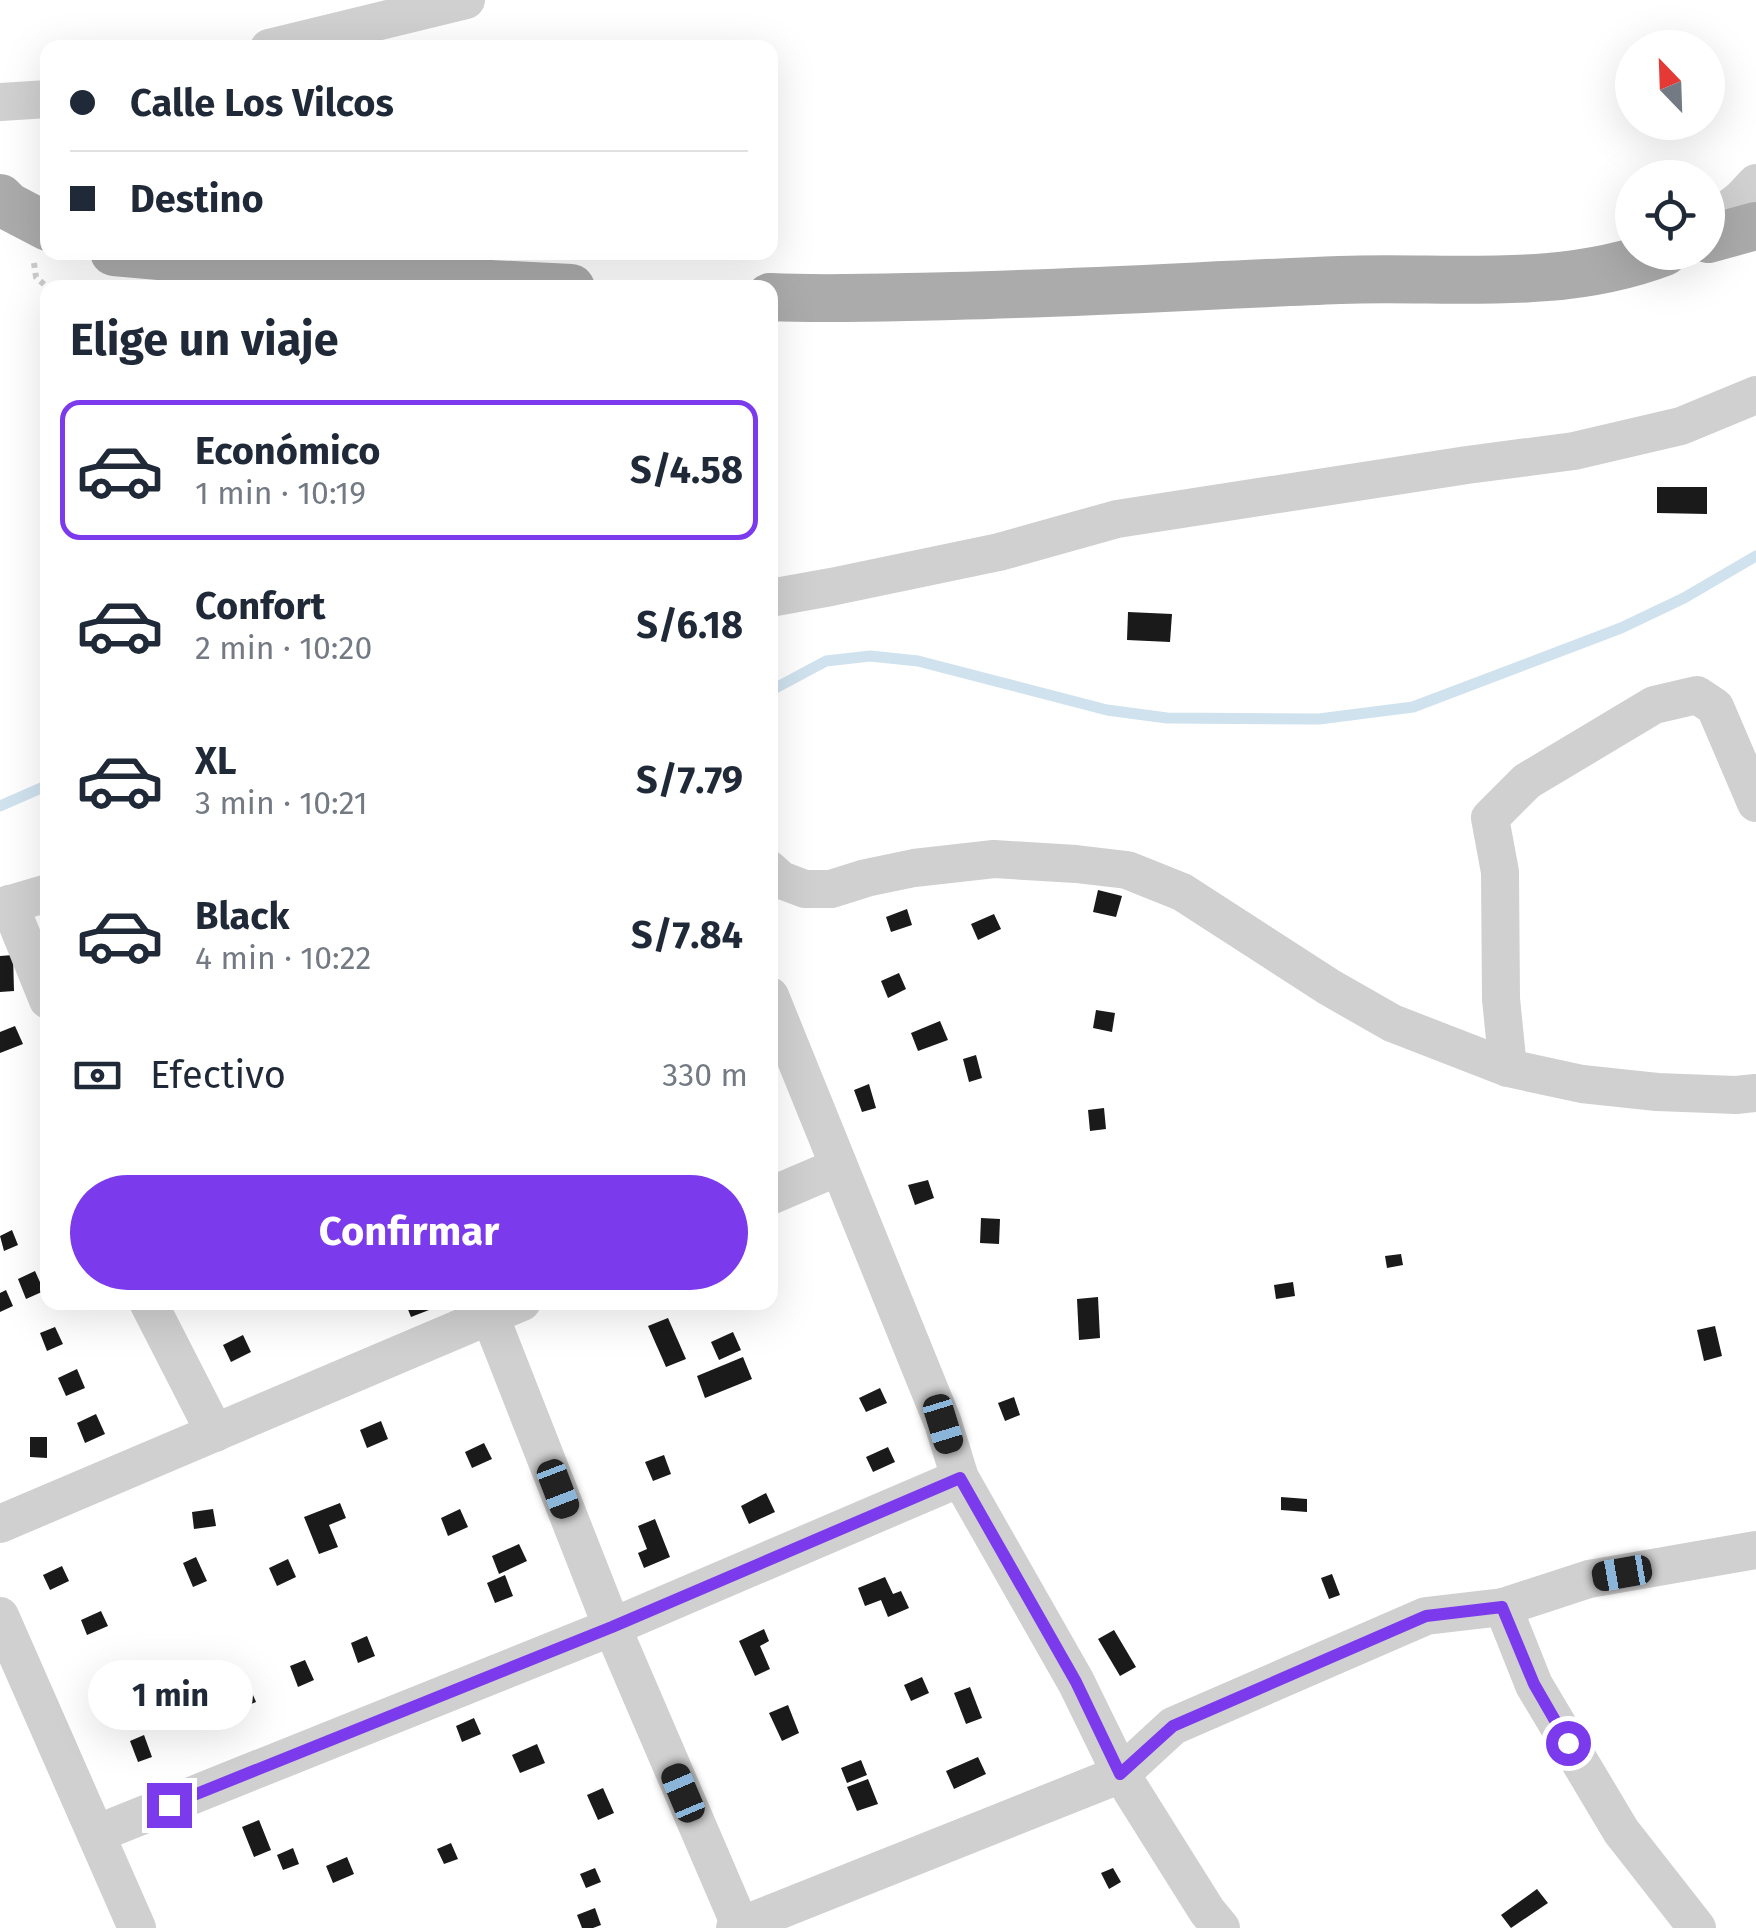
<!DOCTYPE html>
<html lang="es">
<head>
<meta charset="utf-8">
<style>
  body { margin:0; font-family:"Fira Sans",sans-serif; background:#f6f6f7; color:#1f2937; height:100vh; display:flex; flex-direction:column; font-size:38px; white-space:nowrap }
  * { box-sizing:border-box; margin:0 }
  p { font-size:32px; color:#747a83 }
  .icon { flex:none; width:55px; height:55px; fill:none; stroke:currentColor; stroke-width:2; stroke-linecap:round; stroke-linejoin:round }
  .map { position:relative; flex:1; overflow:hidden }
  .drawer { position:absolute; left:40px; top:280px; width:738px; height:1030px; display:flex; flex-direction:column; background:#fff; border-radius:20px; box-shadow:0 10px 40px #0002 }
  .drawer>* { flex:none }
  .top-card { position:absolute; left:40px; top:40px; width:738px; height:220px; border-radius:20px; box-shadow:0 10px 40px #0002; display:grid; align-content:center; height:220px; padding:0 30px; background:#fff }
  .needle { width:65px; rotate:337deg }
  .buttons { position:absolute; left:1615px; top:30px; display:grid; gap:20px }
  .buttons a { display:grid; place-items:center; width:110px; height:110px; border-radius:50%; background:#fff; box-shadow:0 10px 40px #0002; font-size:50px }
  .end { position:absolute; width:45px; height:45px; margin:-22px; border:12px solid #7c3aed; background:#fff; box-shadow:0 0 0 5px #fff }
  .from { border-radius:50% }
  .bubble { position:absolute; height:70px; border-radius:35px; background:#fff; box-shadow:0 10px 40px #0002; font-size:32px; font-weight:700; line-height:70px; text-align:center }
  .car { position:absolute; width:30px; height:60px; margin:-30px -15px; border-radius:12px; box-shadow:0 0 8px 2px #0007; background:linear-gradient(#222 24%,#8ab4d8 0 40%,#222 0 76%,#8ab4d8 0 86%,#222 0) }
  .top-card b { display:flex; align-items:center; gap:35px; height:95px; font-size:38px }
  .top-card b+b { border-top:2px solid #e0e1e3 }
  .top-card i { width:25px; height:25px; background:#1f2937 }
  ul { padding:0; list-style:none }
  li { display:flex; align-items:center; gap:30px; height:140px; margin:0 20px 15px; padding:0 10px; border:5px solid transparent; border-radius:20px }
  li div { flex:1 }
  li b { display:block; font-size:38px }
  li em { font-style:normal; font-weight:700 }
  li.active { border-color:#7c3aed }
  li>.icon { width:90px; height:90px; stroke-width:1.5 }
  h2 { padding:0 30px; font-size:45px; line-height:120px }
  .pay { display:flex; align-items:center; gap:25px; height:110px; padding:0 30px; font-size:38px }
  .pay p { margin-inline-start:auto }
  .action { display:flex; gap:20px; margin-top:auto; padding:20px 30px }
  .action a { flex:1; height:115px; border-radius:60px; background:#7c3aed; color:#fff; font-size:40px; font-weight:700; line-height:115px; text-align:center }
  .map>svg:first-child { display:block }
  .lines { fill:none; stroke-linecap:round; stroke-linejoin:round }
  .stream { stroke:#cfe2ee; stroke-width:11 }
  .building { fill:#1a1a1a }
  .path { stroke:#cdcdcd; stroke-width:6; stroke-dasharray:5 5; stroke-linecap:butt }
  .minor { stroke:#d0d0d0; stroke-width:38 }
  .major { stroke:#ababab; stroke-width:48 }
  .route { stroke:#7c3aed; stroke-width:12 }
</style>
</head>
<body>
<div class="map">
<svg width="1756" height="1928" viewBox="0 0 1756 1928">
  <rect width="100%" height="100%" fill="#fff"/>
  <g class="lines">
    <g class="stream">
      <path d="M770,691l56,-30 44,-5 48,5 189,49 60,8 152,1 94,-12 208,-79 63,-30 72,-42"/>
      <path d="M0,806l48,-21"/>
    </g>
  </g>
  <g class="building">
    <path d="M1657,487h50v27l-50,-1z"/>
    <path d="M1128,612l44,2 -2,28 -43,-2z"/>
    <path d="M1098,890l24,6 -6,21 -23,-5z"/>
    <path d="M907,909l5,16 -21,7 -5,-15z"/>
    <path d="M994,914l7,15 -23,11 -7,-16z"/>
    <path d="M13,955l1,36 -14,1v-36z"/>
    <path d="M899,973l7,16 -18,9 -7,-17z"/>
    <path d="M1096,1010l19,3 -3,19 -19,-4z"/>
    <path d="M940,1021l8,19 -30,11 -7,-18z"/>
    <path d="M15,1026l8,18 -23,9v-21z"/>
    <path d="M976,1055l6,23 -13,4 -6,-23z"/>
    <path d="M869,1084l7,24 -14,4 -8,-22z"/>
    <path d="M1104,1108l2,21 -16,2 -2,-21z"/>
    <path d="M928,1180l6,18 -19,7 -7,-20z"/>
    <path d="M981,1218l19,1 -1,25 -19,-1z"/>
    <path d="M12,1230l6,15 -14,6 -4,-15z"/>
    <path d="M1401,1254l2,11 -16,3 -2,-12z"/>
    <path d="M35,1271l9,20 -18,8 -8,-20z"/>
    <path d="M1293,1282l2,14 -19,3 -2,-14z"/>
    <path d="M6,1290l7,16 -13,6v-19z"/>
    <path d="M1098,1297l2,41 -21,2 -2,-41z"/>
    <path d="M405,1302h42v1l-36,14z"/>
    <path d="M668,1318l18,41 -20,8 -18,-41z"/>
    <path d="M1715,1326l7,30 -18,5 -7,-31z"/>
    <path d="M55,1327l8,17 -16,7 -7,-18z"/>
    <path d="M733,1332l8,18 -22,10 -8,-18z"/>
    <path d="M243,1335l8,17 -20,10 -8,-17z"/>
    <path d="M743,1357l9,22 -47,19 -8,-22z"/>
    <path d="M77,1369l8,19 -19,8 -8,-18z"/>
    <path d="M880,1388l7,15 -21,9 -7,-14z"/>
    <path d="M1014,1397l6,18 -15,6 -7,-18z"/>
    <path d="M96,1414l9,20 -20,9 -8,-20z"/>
    <path d="M381,1421l7,18 -21,9 -7,-18z"/>
    <path d="M30,1437h17v21l-17,-1z"/>
    <path d="M484,1443l8,16 -20,9 -7,-16z"/>
    <path d="M888,1447l7,15 -22,10 -7,-15z"/>
    <path d="M664,1455l7,19 -18,7 -8,-19z"/>
    <path d="M766,1493l9,19 -26,12 -8,-18z"/>
    <path d="M1281,1497l26,2v13l-26,-2z"/>
    <path d="M340,1503l6,15 -17,7 9,22 -19,7 -15,-37z"/>
    <path d="M213,1509l3,17 -22,3 -2,-17z"/>
    <path d="M460,1509l8,18 -20,9 -7,-18z"/>
    <path d="M655,1519l15,38 -26,11 -6,-15 9,-4 -9,-23z"/>
    <path d="M519,1544l8,17 -28,13 -7,-18z"/>
    <path d="M196,1557l11,24 -14,6 -10,-24z"/>
    <path d="M288,1559l8,18 -19,9 -8,-18z"/>
    <path d="M62,1566l7,15 -19,9 -7,-15z"/>
    <path d="M1332,1574l8,21 -11,4 -8,-21z"/>
    <path d="M505,1575l8,21 -18,7 -8,-20z"/>
    <path d="M885,1577l8,17 8,-3 8,17 -21,9 -7,-17 -16,6 -7,-18z"/>
    <path d="M101,1611l7,15 -21,9 -6,-15z"/>
    <path d="M764,1629l5,12 -9,5 10,23 -15,7 -16,-35z"/>
    <path d="M1114,1630l22,37 -16,9 -22,-37z"/>
    <path d="M367,1636l8,20 -17,7 -7,-20z"/>
    <path d="M305,1660l9,20 -16,7 -8,-21z"/>
    <path d="M118,1666l5,13 -18,7 -4,-14z"/>
    <path d="M922,1677l7,16 -18,8 -7,-16z"/>
    <path d="M247,1681l9,21 -15,6 -8,-21z"/>
    <path d="M128,1684l6,16 -28,11 -6,-17z"/>
    <path d="M970,1687l12,31 -16,6 -12,-31z"/>
    <path d="M788,1705l11,28 -17,8 -13,-28z"/>
    <path d="M474,1718l7,16 -19,8 -6,-16z"/>
    <path d="M144,1735l8,22 -14,5 -8,-21z"/>
    <path d="M537,1744l8,19 -25,10 -8,-18z"/>
    <path d="M978,1757l8,17 -32,15 -8,-18z"/>
    <path d="M861,1760l6,15 -20,8 -6,-15z"/>
    <path d="M868,1779l10,25 -21,7 -10,-24z"/>
    <path d="M603,1788l11,25 -16,7 -11,-25z"/>
    <path d="M259,1820l12,30 -17,7 -12,-30z"/>
    <path d="M451,1843l7,16 -14,5 -7,-15z"/>
    <path d="M293,1848l6,16 -16,6 -6,-15z"/>
    <path d="M347,1857l7,17 -21,9 -7,-17z"/>
    <path d="M595,1868l6,14 -15,6 -6,-14z"/>
    <path d="M1113,1868l8,14 -12,7 -8,-16z"/>
    <path d="M1537,1889l11,14 -37,25 -10,-13z"/>
    <path d="M595,1908l6,17 -8,3h-11l-5,-13z"/>
  </g>
  <g class="lines">
    <path class="path" d="M34,263l2,14 12,11"/>
    <g class="minor">
      <path d="M269,48l197,-48"/>
      <path d="M0,102l48,-3"/>
      <path d="M1708,225l33,-26 15,-16"/>
      <path d="M770,598l61,-11 168,-35 118,-33 350,-54 107,-14 107,-25 75,-31"/>
      <path d="M770,870l11,10 24,9h26l35,-11 48,-10 80,-9 82,5 51,6 55,22 147,95 63,36 116,45 74,16 75,8 79,3 20,-2"/>
      <path d="M9,904l39,96"/>
      <path d="M0,907l48,-14"/>
      <path d="M770,996l173,427 17,55 116,204 45,92 86,137 14,17"/>
      <path d="M1508,1068l-7,-69 -1,-127 -10,-54 37,-37 127,-76 43,-10 18,12 41,96"/>
      <path d="M770,1196l68,-29"/>
      <path d="M148,1302l67,131"/>
      <path d="M490,1316l122,311 128,298"/>
      <path d="M0,1524l522,-222"/>
      <path d="M1503,1607l31,78 87,146 76,97"/>
      <path d="M0,1616l137,312"/>
      <path d="M96,1834l516,-207 348,-149"/>
      <path d="M735,1928l386,-154 52,-48 253,-110 77,-9 86,-28 167,-29"/>
    </g>
    <g class="major">
      <path d="M0,198l8,8 40,21"/>
      <path d="M1708,239l48,-13"/>
      <path d="M114,252l338,30 119,6"/>
      <path d="M770,297c61,3 122,0 182,-1 130,-3 259,-11 388,-16 109,-4 220,12 324,-28"/>
    </g>
  </g>
  <g class="lines">
    <path class="route" d="M169,1805l443,-178 348,-149 116,204 44,92 53,-48 253,-110 76,-9 32,77 34,59"/>
  </g>
</svg>
<div class="buttons">
<a><svg class="needle" viewBox="-14 -14 28 28"><path d="M0-13l5 13h-10z" fill="#e53935"/><path d="M0 13l5-13h-10z" fill="#747a83"/></svg></a>
<a><svg class="icon" aria-label="locate" viewBox="0 0 24 24"><circle cx="12" cy="12" r="6"/><path d="M12 2v4M12 18v4M2 12h4M18 12h4"/></svg></a>
</div>
<i class="end from" style="left:1568px;top:1743px"></i>
<i class="end" style="left:169px;top:1805px"></i>
<div class="bubble" style="left:88px;top:1660px;width:165px">1 min</div>
<i class="car" style="left:943px;top:1424px;rotate:163deg"></i>
<i class="car" style="left:558px;top:1489px;rotate:159deg"></i>
<i class="car" style="left:1622px;top:1573px;rotate:260deg"></i>
<i class="car" style="left:683px;top:1793px;rotate:337deg"></i>
<div class="top-card">
<b><i class="from"></i>Calle Los Vilcos</b>
<b><i></i>Destino</b>
</div>
<section class="drawer">
<h2>Elige un viaje</h2>
<ul>
<li class="active"><svg class="icon" aria-label="car" viewBox="0 0 24 24"><path d="M5 17H2v-5l4-1 3-4h7l3 4 3 1v5h-3M9 17h6M6 11h13"/><circle cx="7" cy="17" r="2"/><circle cx="17" cy="17" r="2"/></svg><div><b>Económico</b><p>1 min · 10:19</p></div><em>S/4.58</em></li>
<li><svg class="icon" aria-label="car" viewBox="0 0 24 24"><path d="M5 17H2v-5l4-1 3-4h7l3 4 3 1v5h-3M9 17h6M6 11h13"/><circle cx="7" cy="17" r="2"/><circle cx="17" cy="17" r="2"/></svg><div><b>Confort</b><p>2 min · 10:20</p></div><em>S/6.18</em></li>
<li><svg class="icon" aria-label="car" viewBox="0 0 24 24"><path d="M5 17H2v-5l4-1 3-4h7l3 4 3 1v5h-3M9 17h6M6 11h13"/><circle cx="7" cy="17" r="2"/><circle cx="17" cy="17" r="2"/></svg><div><b>XL</b><p>3 min · 10:21</p></div><em>S/7.79</em></li>
<li><svg class="icon" aria-label="car" viewBox="0 0 24 24"><path d="M5 17H2v-5l4-1 3-4h7l3 4 3 1v5h-3M9 17h6M6 11h13"/><circle cx="7" cy="17" r="2"/><circle cx="17" cy="17" r="2"/></svg><div><b>Black</b><p>4 min · 10:22</p></div><em>S/7.84</em></li>
</ul>
<div class="pay"><svg class="icon" aria-label="cash" viewBox="0 0 24 24"><path d="M3 7h18v10H3z"/><circle cx="12" cy="12" r="2"/></svg>Efectivo<p>330 m</p></div>
<div class="action"><a>Confirmar</a></div>
</section>
</div>
</body>
</html>
